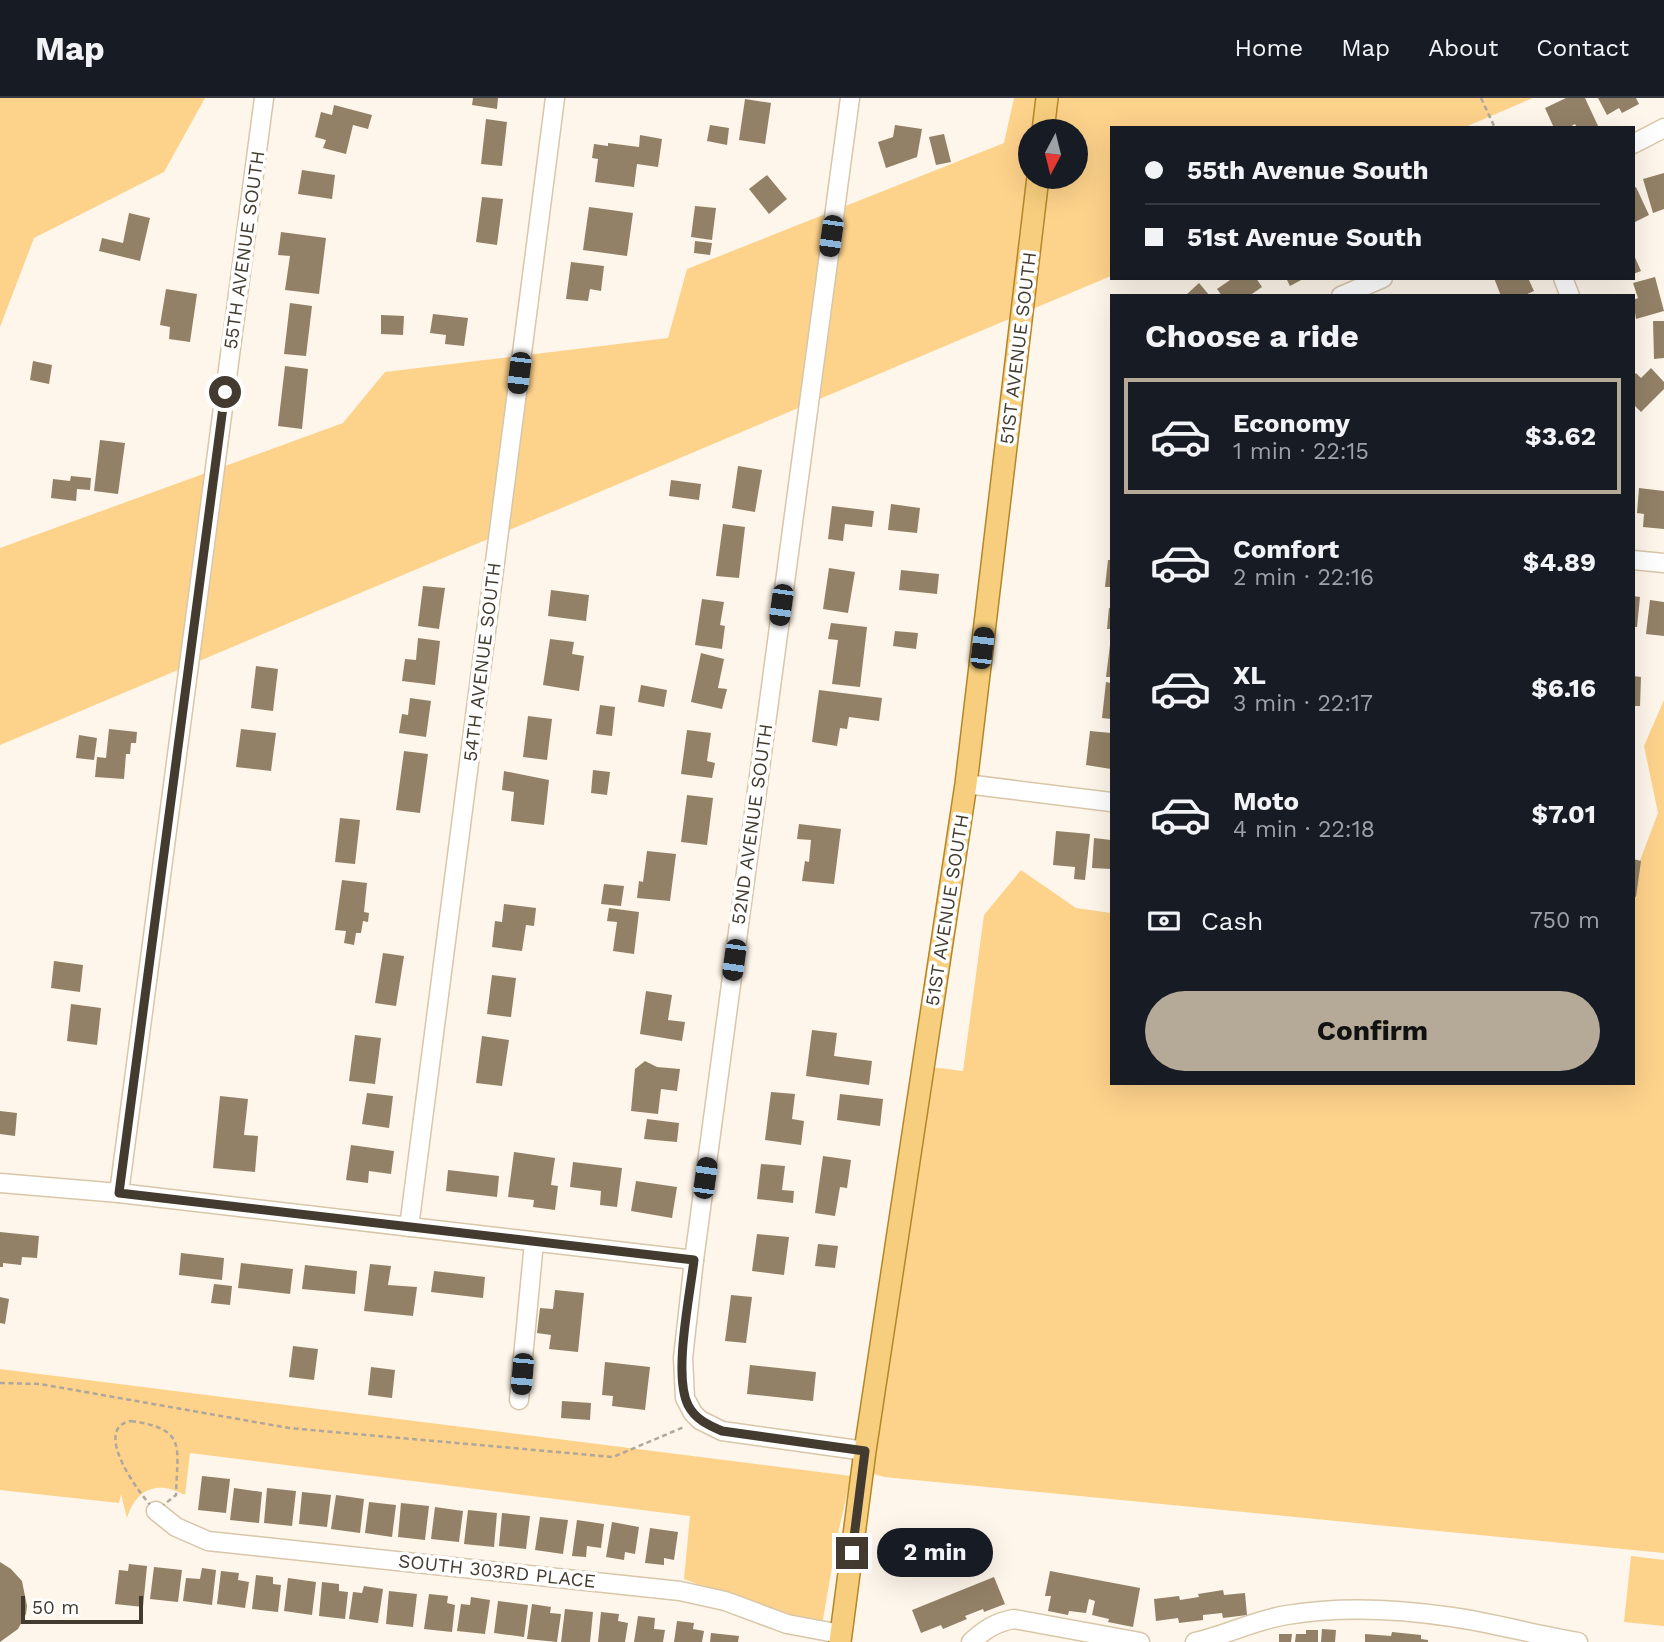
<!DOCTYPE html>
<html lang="en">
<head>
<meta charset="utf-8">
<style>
  body { margin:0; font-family:"Work Sans",sans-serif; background:#242831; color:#f1f3f6; height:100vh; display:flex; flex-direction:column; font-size:26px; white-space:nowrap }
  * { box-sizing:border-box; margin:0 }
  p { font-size:23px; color:#9ea1a6 }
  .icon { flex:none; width:38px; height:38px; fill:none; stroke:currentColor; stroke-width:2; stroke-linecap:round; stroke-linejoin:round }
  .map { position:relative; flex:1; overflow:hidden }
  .sheet { position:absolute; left:1110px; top:196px; width:525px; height:791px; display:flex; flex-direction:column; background:#171b24; border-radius:0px; box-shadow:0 7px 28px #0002 }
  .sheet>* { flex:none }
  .banner { position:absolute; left:1110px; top:28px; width:525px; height:154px; border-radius:0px; box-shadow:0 7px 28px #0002; display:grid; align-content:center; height:154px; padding:0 35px; background:#171b24 }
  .needle { width:46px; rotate:187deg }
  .buttons { position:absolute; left:1018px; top:21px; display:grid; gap:14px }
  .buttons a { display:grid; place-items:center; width:70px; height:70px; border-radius:50%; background:#171b24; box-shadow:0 7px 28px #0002; font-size:35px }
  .scale { position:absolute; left:21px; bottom:18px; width:122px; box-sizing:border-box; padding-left:7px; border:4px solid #433b30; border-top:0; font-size:19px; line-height:24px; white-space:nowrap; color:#433b30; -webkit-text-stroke:5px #fff; paint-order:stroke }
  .end { position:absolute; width:32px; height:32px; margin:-16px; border:9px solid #433b30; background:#fff; box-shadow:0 0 0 4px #fff }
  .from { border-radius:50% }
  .bubble { position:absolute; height:49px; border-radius:24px; background:#171b24; box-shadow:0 7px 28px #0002; font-size:23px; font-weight:700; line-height:49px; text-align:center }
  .car { position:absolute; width:21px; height:42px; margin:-21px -10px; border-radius:9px; box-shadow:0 0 5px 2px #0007; background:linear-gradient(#222 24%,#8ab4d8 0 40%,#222 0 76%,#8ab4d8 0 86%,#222 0) }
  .banner b { display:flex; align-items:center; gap:24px; height:66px; font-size:26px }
  .banner b+b { border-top:2px solid #363941 }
  .banner i { width:18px; height:18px; background:#f1f3f6 }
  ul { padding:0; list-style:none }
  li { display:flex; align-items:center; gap:21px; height:116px; margin:0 14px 10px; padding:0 21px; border:4px solid transparent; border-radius:0px }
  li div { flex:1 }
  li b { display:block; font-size:26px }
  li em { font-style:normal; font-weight:700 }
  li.selected { border-color:#b5aa97 }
  li>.icon { width:63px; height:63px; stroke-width:1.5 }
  h2 { padding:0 35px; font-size:32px; line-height:84px }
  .pay { display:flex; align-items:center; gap:18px; height:77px; padding:0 35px; font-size:26px }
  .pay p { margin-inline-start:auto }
  .button { display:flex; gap:14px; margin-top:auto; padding:14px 35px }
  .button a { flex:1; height:80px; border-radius:42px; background:#b5aa97; color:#111; font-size:28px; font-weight:700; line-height:80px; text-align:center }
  header { display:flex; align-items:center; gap:42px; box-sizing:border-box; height:98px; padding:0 35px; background:#171b24; border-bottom:2px solid #363941 }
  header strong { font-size:33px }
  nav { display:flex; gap:38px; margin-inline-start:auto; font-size:24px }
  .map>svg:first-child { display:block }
  .green { fill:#fdd28b; fill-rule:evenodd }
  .building { fill:#928166 }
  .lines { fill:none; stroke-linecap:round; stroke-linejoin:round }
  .minor-casing { stroke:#d8c6a9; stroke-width:21 }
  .major-casing { stroke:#b4862a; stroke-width:24 }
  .path { stroke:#afa79c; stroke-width:2.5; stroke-dasharray:5 3.5; stroke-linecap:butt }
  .minor { stroke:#fff; stroke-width:18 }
  .major { stroke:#f7ce7d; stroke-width:21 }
  .route { stroke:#433b30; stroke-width:9 }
  .labels { text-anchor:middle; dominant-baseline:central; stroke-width:7; stroke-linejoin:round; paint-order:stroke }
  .street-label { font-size:19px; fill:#433b30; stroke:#fff }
</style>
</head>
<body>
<header>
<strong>Map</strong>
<nav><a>Home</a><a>Map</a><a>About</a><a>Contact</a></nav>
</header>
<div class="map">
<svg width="1664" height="1544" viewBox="0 0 1664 1544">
  <rect width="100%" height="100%" fill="#fef6ea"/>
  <g class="green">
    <path d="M0,0h205l-41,74 -130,66 -34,89z"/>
    <path d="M1014,0h519l-70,30h-352v148l-1111,469v-197l343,-125 42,-51 283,-34 19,-69 317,-126zM1031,33h45v46h-45z"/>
    <path d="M1664,602v853l-780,-76 -22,-6 61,-405 40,5 21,-156 37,-45 55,38 35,5v170h522v-204l25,-66 -14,-67z"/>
    <path d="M0,1271l851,107 -14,62 -16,93 -137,-52 6,-63 -500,-63 -5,42c-27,-15 -49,-7 -58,23l-6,-24 -2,9 -119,-13z"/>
    <path d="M1631,1458l33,4v66l-40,-4z"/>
  </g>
  <g class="building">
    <path d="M473,0h25l-1,11 -25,-4z"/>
    <path d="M1566,0h19l14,30h-22l-2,-4 -7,4h-14l-9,-20z"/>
    <path d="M1598,0h38l3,6 -17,9 -3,-5 -12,7z"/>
    <path d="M745,1l26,4 -6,41 -26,-4z"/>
    <path d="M334,7l38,10 -4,14 -15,-4 -7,29 -23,-6 3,-8 -11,-3 6,-25 11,3z"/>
    <path d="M486,21l21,3 -5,44 -21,-2z"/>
    <path d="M710,27l19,3 -2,17 -20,-4z"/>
    <path d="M895,27l27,4 -5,28 -31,11 -8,-26 15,-5z"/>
    <path d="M944,36l7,28 -15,3 -7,-28z"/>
    <path d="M640,37l22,4 -4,28 -21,-3 -3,23 -39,-5 3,-23 -6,-1 2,-14 14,2v-3l31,4z"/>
    <path d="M302,72l33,5 -3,24 -34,-5z"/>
    <path d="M1664,75v36l-11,4 -10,-34z"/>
    <path d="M767,77l20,24 -18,15 -20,-25z"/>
    <path d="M1636,89l13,28 -16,8v-34z"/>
    <path d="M482,99l21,2 -6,46 -21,-3z"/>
    <path d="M695,108l21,2 -4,32 -21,-3z"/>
    <path d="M589,109l44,6 -6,43 -44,-6z"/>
    <path d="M129,115l21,5 -10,43 -41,-10 3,-13 21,5z"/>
    <path d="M281,134l45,6 -7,56 -34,-4 5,-34 -12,-1z"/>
    <path d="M695,143l17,2 -2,12 -16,-2z"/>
    <path d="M1633,155l8,18 -8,3z"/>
    <path d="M571,164l33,4 -3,25 -11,-2 -2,12 -22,-2z"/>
    <path d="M1655,179l9,34 -28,8 -3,-19 5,-2 -5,-15z"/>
    <path d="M1233,180h23l6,9 -13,9h-27l-5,-7z"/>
    <path d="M1286,180h19l-15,8z"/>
    <path d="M1494,180h34l6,13 -11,5h-22z"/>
    <path d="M1199,185l11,13h-25z"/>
    <path d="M166,191l31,5 -7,48 -21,-3 1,-12 -10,-2z"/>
    <path d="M290,205l22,3 -6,50 -22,-2z"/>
    <path d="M433,216l35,4 -4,28 -19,-2 1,-9 -16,-2z"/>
    <path d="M381,217l23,1 -1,19 -22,-1z"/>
    <path d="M1653,223h11v37l-10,1z"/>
    <path d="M33,263l19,4 -3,19 -19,-4z"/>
    <path d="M285,268l23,3 -6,60 -24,-3z"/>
    <path d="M1651,270l13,14v7l-23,23 -8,-8v-27l3,-4 5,5z"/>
    <path d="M100,342l25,3 -7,51 -24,-3z"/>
    <path d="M738,368l24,4 -7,42 -23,-4z"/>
    <path d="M71,378l20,2 -1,12 -13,-1 -1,12 -25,-3 2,-19 17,2z"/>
    <path d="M671,382l30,4 -2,16 -30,-4z"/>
    <path d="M1639,390l25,3v38l-21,-2 1,-13 -7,-1z"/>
    <path d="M891,406l29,4 -3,25 -29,-3z"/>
    <path d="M832,408l42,5 -2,16 -27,-3 -2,17 -15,-2z"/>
    <path d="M723,426l22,3 -6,51 -23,-2z"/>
    <path d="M1108,462h3v27h-6z"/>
    <path d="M829,470l26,4 -7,41 -25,-4z"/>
    <path d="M901,472l38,4 -2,20 -38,-4z"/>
    <path d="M423,488l22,2 -6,41 -21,-3z"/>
    <path d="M551,492l38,5 -3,26 -38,-5z"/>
    <path d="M1633,498l7,1 -3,30h-4z"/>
    <path d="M702,501l22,3 -4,23 5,1 -3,23 -27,-4z"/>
    <path d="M1650,502l14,2v34l-18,-2z"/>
    <path d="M1109,510h2v21h-4z"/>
    <path d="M831,525l36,4 -7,60 -28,-3 6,-44 -10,-1z"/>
    <path d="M895,533l23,2 -2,16 -23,-3z"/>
    <path d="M418,540l22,3 -5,44 -33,-4 3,-22 11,1z"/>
    <path d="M550,541l24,3 -2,12 12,2 -5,35 -36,-6z"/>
    <path d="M1110,547h1v32h-5z"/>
    <path d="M701,555l23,6 -6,29 9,1 -5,20 -31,-7z"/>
    <path d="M256,568l22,3 -5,42 -22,-3z"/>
    <path d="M1633,578l8,1 -1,29h-7z"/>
    <path d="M1106,584l5,1v36l-9,-1z"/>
    <path d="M641,587l26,5 -3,17 -26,-5z"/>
    <path d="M819,592l63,8 -3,23 -30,-4 -2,12 -7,-1 -3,18 -25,-4z"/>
    <path d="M410,600l21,3 -5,36 -27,-4 3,-19 6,1z"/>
    <path d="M600,607l15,2 -3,29 -16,-2z"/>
    <path d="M528,618l24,3 -5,41 -24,-3z"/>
    <path d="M109,631l28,3 -1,11h-5l-1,11h-4l-2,25 -29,-2 2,-20 9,1z"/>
    <path d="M241,631l35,4 -5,38 -35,-4z"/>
    <path d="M687,632l24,3 -4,28 8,2 -3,15 -31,-4z"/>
    <path d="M1090,633l21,2v36l-25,-4z"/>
    <path d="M79,637l18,3 -3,22 -18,-2z"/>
    <path d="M404,653l24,3 -8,59 -24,-3z"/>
    <path d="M593,672l17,2 -3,23 -16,-2z"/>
    <path d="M504,673l45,9 -5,45 -33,-4 3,-29 -12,-2z"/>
    <path d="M687,697l26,3 -6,47 -26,-3z"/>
    <path d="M340,720l20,2 -5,44 -20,-2z"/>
    <path d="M799,726l42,5 -7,55 -32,-3 3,-20 4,1 2,-22 -14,-1z"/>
    <path d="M1056,733l34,3 -5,46 -11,-1 1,-12 -22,-2z"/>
    <path d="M1094,740l17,2v29l-19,-1z"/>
    <path d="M647,753l29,3 -6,47 -33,-3 2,-17 4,1z"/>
    <path d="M1633,761l8,2 -5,36 -3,-1z"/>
    <path d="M342,782l25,3 -3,29 5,1 -1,9 -5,-1 -2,12h-5l-2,12 -10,-2 2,-12 -11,-1z"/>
    <path d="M604,786l20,2 -3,20 -20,-2z"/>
    <path d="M504,806l32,4 -2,18 -8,-1 -4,26 -30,-4 3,-26 7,1z"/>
    <path d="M609,810l30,4 -5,42 -21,-3 4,-29 -10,-1z"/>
    <path d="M383,855l21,3 -8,50 -21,-3z"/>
    <path d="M54,863l29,4 -3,27 -29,-4z"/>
    <path d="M492,877l24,3 -5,39 -24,-3z"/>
    <path d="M646,893l26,4 -4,25 17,2 -3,19 -42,-7z"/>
    <path d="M71,906l30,4 -4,37 -30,-4z"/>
    <path d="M812,932l25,3 -3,23 38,5 -3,24 -63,-9z"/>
    <path d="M355,937l26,3 -6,46 -26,-3z"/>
    <path d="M482,938l27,4 -7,46 -26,-3z"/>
    <path d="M645,963l12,6 23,2 -3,22 -16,-2 -3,25 -27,-3 4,-42z"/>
    <path d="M771,994l24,2 -3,25 12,2 -3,24 -36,-5z"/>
    <path d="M367,995l26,3 -4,32 -27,-4z"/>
    <path d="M840,996l43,5 -3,27 -43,-6z"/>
    <path d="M220,998l28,3 -4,36 14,1 -3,36 -42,-4z"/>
    <path d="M0,1013l17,2 -2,23 -15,-2z"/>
    <path d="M647,1021l32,4 -2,19 -33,-3z"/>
    <path d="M351,1047l43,6 -3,23 -22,-3 -1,12 -22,-3z"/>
    <path d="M514,1054l41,6 -4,27 7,1 -3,24 -22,-3 1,-7 -26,-3z"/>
    <path d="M823,1058l28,4 -4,28 -7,-1 -5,29 -20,-3z"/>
    <path d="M573,1064l49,6 -5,39 -17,-2 1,-14 -31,-4z"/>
    <path d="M761,1066l24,2 -3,24 12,1 -1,12 -36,-4z"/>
    <path d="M448,1072l51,6 -2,21 -51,-6z"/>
    <path d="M636,1083l41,6 -5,31 -41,-7z"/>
    <path d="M0,1134l39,4 -2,22 -15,-1 -1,8 -18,-2v4h-3z"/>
    <path d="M757,1136l32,3 -5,38 -32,-4z"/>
    <path d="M818,1146l20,2 -3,22 -20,-2z"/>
    <path d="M181,1155l43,5 -2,22 -43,-5z"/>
    <path d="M241,1165l52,6 -3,25 -52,-6z"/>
    <path d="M370,1166l21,2 -3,19 29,2 -4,29 -49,-5z"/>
    <path d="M305,1167l52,6 -2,23 -53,-5z"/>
    <path d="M434,1173l51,6 -2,21 -52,-6z"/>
    <path d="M214,1186l18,2 -2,19 -19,-2z"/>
    <path d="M555,1192l29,3 -6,59 -29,-3 2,-14 -14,-2 3,-25 13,1z"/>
    <path d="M731,1197l21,2 -6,46 -21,-2z"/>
    <path d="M0,1199l9,2 -4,25 -5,-1z"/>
    <path d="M293,1248l25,3 -4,31 -25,-3z"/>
    <path d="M605,1264l45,5 -5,43 -33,-4 1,-10 -11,-1z"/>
    <path d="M750,1267l66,7 -3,29 -66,-7z"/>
    <path d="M371,1269l24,3 -3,28 -24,-3z"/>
    <path d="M562,1303l29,2 -1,17 -29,-2z"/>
    <path d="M202,1378l28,3 -4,34 -28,-3z"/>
    <path d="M234,1390l28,4 -3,31 -29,-3z"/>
    <path d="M267,1390l29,3 -4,35 -28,-3z"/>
    <path d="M302,1394l29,3 -4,32 -28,-3z"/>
    <path d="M336,1397l28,4 -4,34 -29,-4z"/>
    <path d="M369,1404l27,3 -4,32 -27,-4z"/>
    <path d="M401,1405l28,3 -4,34 -27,-3z"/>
    <path d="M435,1409l28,4 -4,31 -28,-3z"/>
    <path d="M468,1412l29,3 -3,34 -30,-3z"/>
    <path d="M502,1415l28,3 -4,33 -27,-3z"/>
    <path d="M540,1419l28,3 -5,34 -28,-4z"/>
    <path d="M577,1422l27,4 -3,24 -14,-2 -1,11 -14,-1z"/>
    <path d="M612,1424l27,5 -4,27 -10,-2 -1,8 -18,-3z"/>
    <path d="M650,1430l28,4 -4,28 -10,-2v7l-19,-2z"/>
    <path d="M0,1464l11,7 11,12 5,25 -1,8 -8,15 -18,13z"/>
    <path d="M129,1466l18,2 -4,41 -28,-3 4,-34 9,1z"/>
    <path d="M154,1469l28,3 -4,32 -28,-3z"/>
    <path d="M202,1470l14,2 -4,35 -29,-4 3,-23 14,1z"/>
    <path d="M221,1473l18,2 -1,7 11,2 -4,26 -28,-4z"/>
    <path d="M1050,1473l90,17 -7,39 -25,-5 1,-3 -17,-4 3,-14 -6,-2 -3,14 -17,-2 -1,4 -20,-4 3,-15h-6z"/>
    <path d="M256,1477l17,2v7l8,1 -3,27 -26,-3z"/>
    <path d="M994,1479l11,27 -21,8 -1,-3 -18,7 2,3 -24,10 -2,-4 -20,8 -9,-23z"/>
    <path d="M288,1480l28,4 -4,33 -28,-4z"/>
    <path d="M322,1484l17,2v7l9,1 -3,27 -26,-3z"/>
    <path d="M364,1488l19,3 -5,34 -29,-4 4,-27 9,1z"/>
    <path d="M1223,1492l1,5 21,-2 2,22 -24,3 -1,-5 -19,2v5l-24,3 -1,-5 -22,3 -2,-22 25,-3 1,4 19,-3 -1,-3z"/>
    <path d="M389,1493l28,3 -4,33 -27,-3z"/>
    <path d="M429,1496l19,2 -1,7 8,2 -3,27 -28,-3z"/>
    <path d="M471,1499l19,3 -5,34 -28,-3 4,-27 9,1z"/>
    <path d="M498,1503l30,4 -4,32 -30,-4z"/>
    <path d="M532,1506l19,3 -1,6 11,1 -4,28 -30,-3z"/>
    <path d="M565,1511l28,3 -3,30h-29z"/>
    <path d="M601,1514l18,2 -1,7 10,2 -3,19h-27z"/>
    <path d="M638,1518l17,2 -1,11 11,1 -2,12h-29z"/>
    <path d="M677,1523l17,2 -1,6 11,2 -2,11h-28z"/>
    <path d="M1322,1531l14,1 -1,12h-14z"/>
    <path d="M1306,1532h12v12h-23l1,-8h10z"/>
    <path d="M1392,1534l29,3v4l7,1v2h-63v-8l26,2z"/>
    <path d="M711,1535l28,3 -1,6h-28z"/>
    <path d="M1279,1536h13l-1,8h-12z"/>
  </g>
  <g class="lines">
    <g class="minor-casing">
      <g id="minor">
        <path d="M850,0l-156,1162 -11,98 2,40 8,15 7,7 22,11 143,20"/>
        <path d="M1633,46l31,-16"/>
        <path d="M1563,180l7,18"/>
        <path d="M1341,198l42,-18"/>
        <path d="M1633,462l31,3"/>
        <path d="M966,686l145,18"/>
        <path d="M0,1085l119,10 575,67"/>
        <path d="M119,1095l145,-1095"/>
        <path d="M409,1129l146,-1129"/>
        <path d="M519,1302l15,-158"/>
        <path d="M156,1413l20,16 32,14 472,50 45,10 62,23 54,10"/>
        <path d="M971,1544c13,-12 25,-20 43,-23l126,23"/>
        <path d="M1195,1544c31,-7 60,-22 92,-27 53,-9 112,-6 165,2 42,6 83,18 126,25"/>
      </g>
    </g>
    <g class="major-casing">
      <g id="major">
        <path d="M1043,33l4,-33"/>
        <path d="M840,1544l25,-191 101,-667 72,-607"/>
      </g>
    </g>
    <g class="path">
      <path d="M1481,0l14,30"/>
      <path d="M0,1285l40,1 249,44 324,29 71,-30"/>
      <path d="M131,1323c57,8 46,26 45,74l-20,16c-15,-14 -66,-83 -25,-90z"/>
    </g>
    <use href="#minor" class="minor"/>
    <use href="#major" class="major"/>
  </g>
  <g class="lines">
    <path class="route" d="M225,294l-106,801 575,67c-4,35 -21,115 -6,145 7,14 20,20 34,26l143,20 -13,102"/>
  </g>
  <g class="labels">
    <g class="street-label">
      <text transform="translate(244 152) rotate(-82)">55TH AVENUE SOUTH</text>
      <text transform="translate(1018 250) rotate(-83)">51ST AVENUE SOUTH</text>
      <text transform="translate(482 564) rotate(-83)">54TH AVENUE SOUTH</text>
      <text transform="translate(752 726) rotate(-82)">52ND AVENUE SOUTH</text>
      <text transform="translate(947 812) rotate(-81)">51ST AVENUE SOUTH</text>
      <text transform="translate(497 1473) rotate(6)">SOUTH 303RD PLACE</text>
    </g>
  </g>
</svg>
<div class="buttons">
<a><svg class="needle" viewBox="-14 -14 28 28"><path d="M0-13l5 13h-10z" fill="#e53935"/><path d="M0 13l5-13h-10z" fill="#9ea1a6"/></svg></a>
</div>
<div class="scale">50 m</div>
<i class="end from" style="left:225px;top:294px"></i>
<i class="end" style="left:852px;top:1455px"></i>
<div class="bubble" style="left:877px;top:1430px;width:116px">2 min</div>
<i class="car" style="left:831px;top:138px;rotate:188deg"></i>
<i class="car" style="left:519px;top:275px;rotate:187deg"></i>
<i class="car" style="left:781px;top:507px;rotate:188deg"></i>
<i class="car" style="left:982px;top:550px;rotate:7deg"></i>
<i class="car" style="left:734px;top:862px;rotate:188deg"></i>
<i class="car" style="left:705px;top:1080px;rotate:8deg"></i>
<i class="car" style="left:522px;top:1276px;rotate:185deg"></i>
<div class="banner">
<b><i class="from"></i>55th Avenue South</b>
<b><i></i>51st Avenue South</b>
</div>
<section class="sheet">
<h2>Choose a ride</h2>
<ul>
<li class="selected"><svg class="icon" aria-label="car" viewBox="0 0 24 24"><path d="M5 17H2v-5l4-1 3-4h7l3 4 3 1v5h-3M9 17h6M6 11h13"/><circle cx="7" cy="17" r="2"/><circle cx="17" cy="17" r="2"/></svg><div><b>Economy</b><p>1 min · 22:15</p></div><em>$3.62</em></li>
<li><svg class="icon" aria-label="car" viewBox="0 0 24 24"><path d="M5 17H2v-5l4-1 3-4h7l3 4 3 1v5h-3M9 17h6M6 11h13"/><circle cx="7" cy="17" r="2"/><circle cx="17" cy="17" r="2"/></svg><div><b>Comfort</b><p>2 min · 22:16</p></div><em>$4.89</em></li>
<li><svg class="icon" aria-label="car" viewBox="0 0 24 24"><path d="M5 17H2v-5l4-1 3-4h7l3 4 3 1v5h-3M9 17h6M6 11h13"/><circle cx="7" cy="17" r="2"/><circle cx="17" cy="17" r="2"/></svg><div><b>XL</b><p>3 min · 22:17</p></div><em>$6.16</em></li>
<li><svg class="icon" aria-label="car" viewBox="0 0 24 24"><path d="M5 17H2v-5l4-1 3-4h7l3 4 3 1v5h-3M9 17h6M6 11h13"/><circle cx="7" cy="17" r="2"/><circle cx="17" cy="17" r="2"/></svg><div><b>Moto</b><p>4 min · 22:18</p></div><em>$7.01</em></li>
</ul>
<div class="pay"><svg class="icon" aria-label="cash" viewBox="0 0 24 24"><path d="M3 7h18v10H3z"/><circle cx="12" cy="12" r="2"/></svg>Cash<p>750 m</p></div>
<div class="button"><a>Confirm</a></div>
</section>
</div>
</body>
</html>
